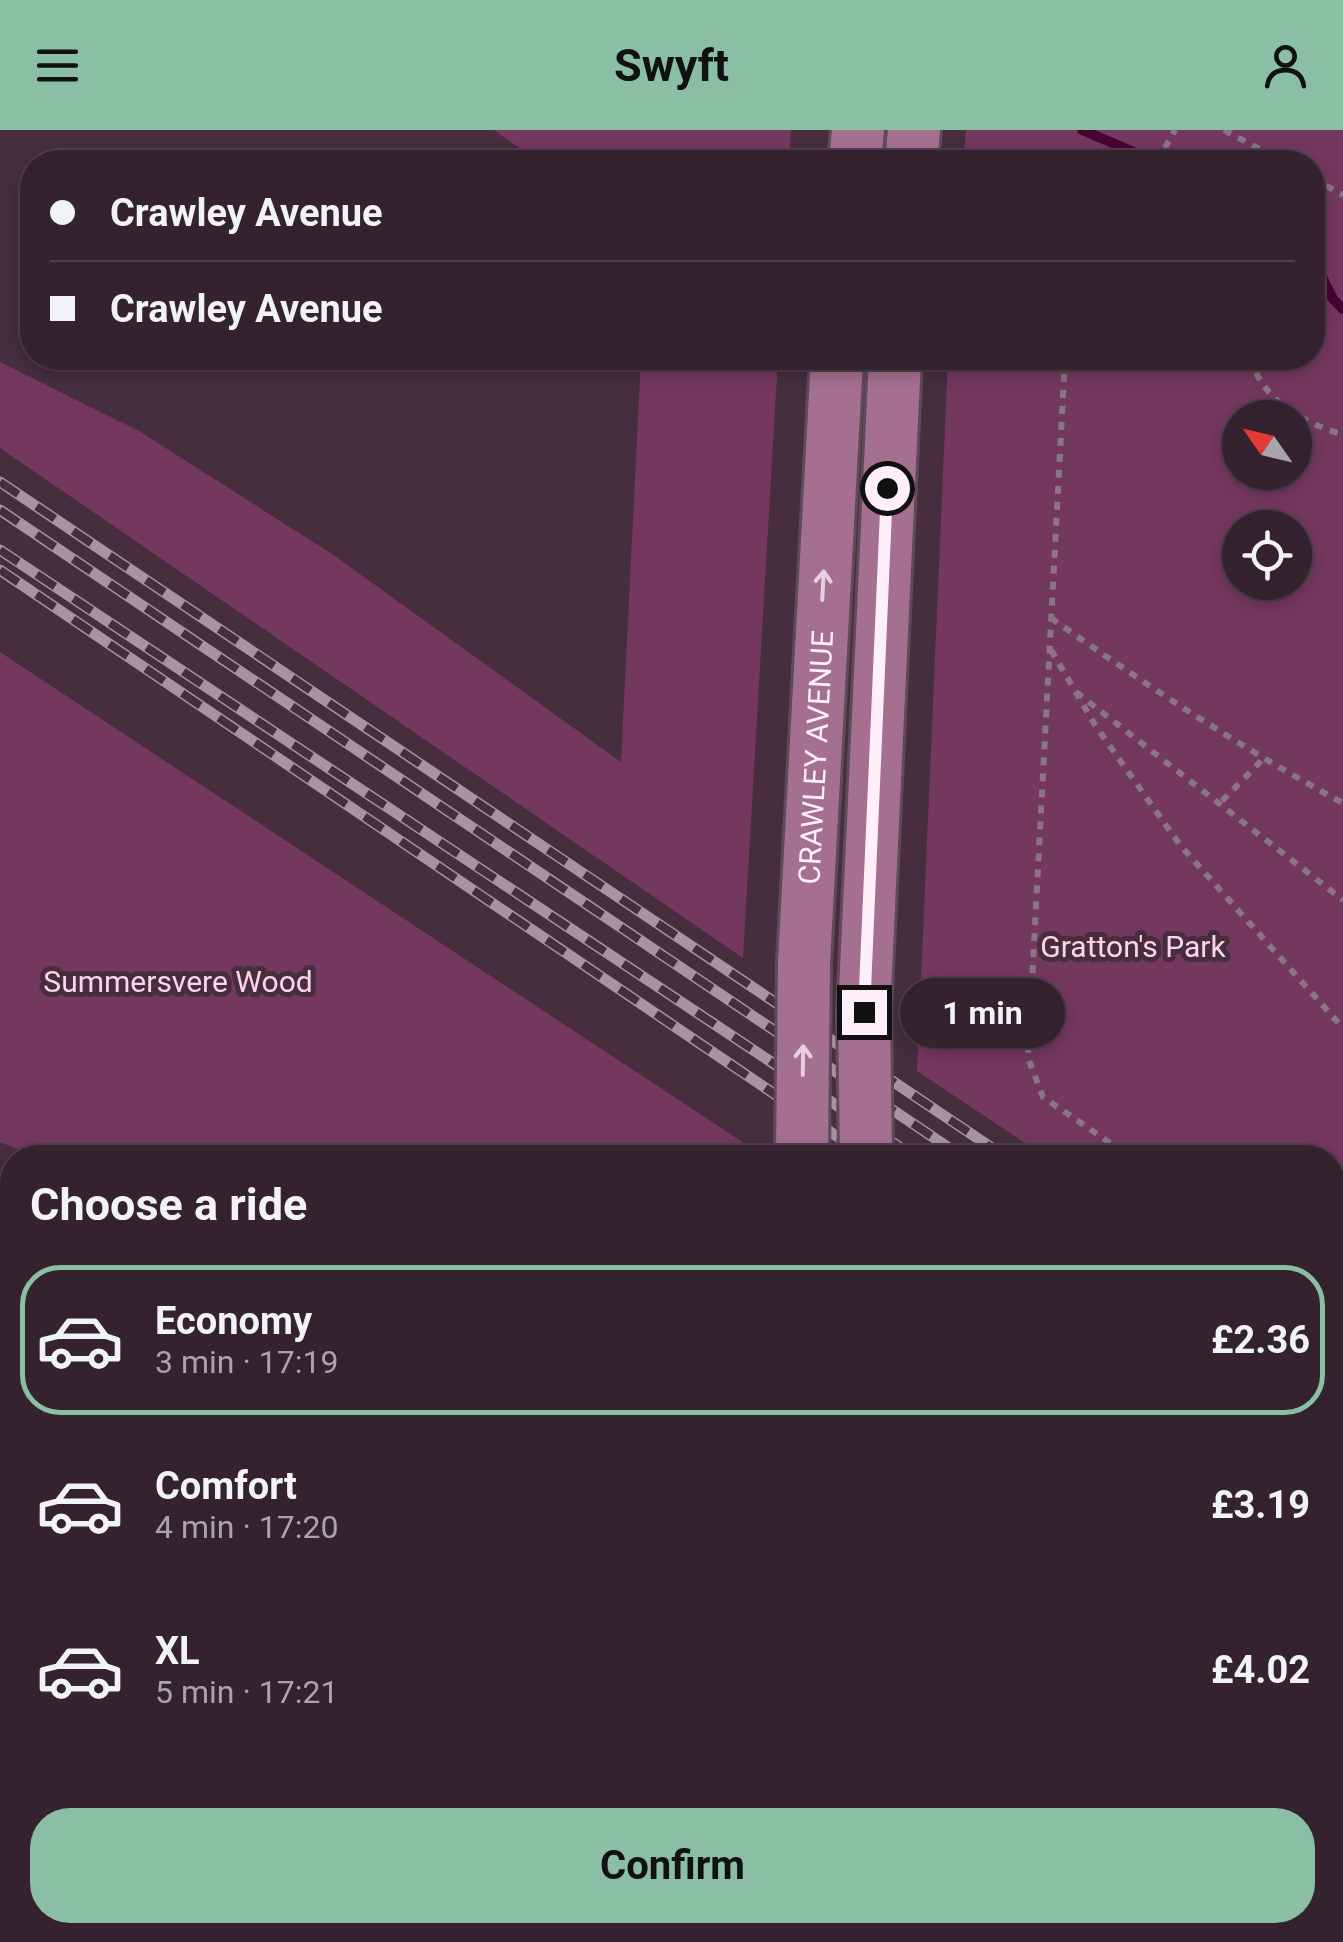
<!DOCTYPE html>
<html lang="en">
<head>
<meta charset="utf-8">
<style>
  body { margin:0; font-family:Roboto,sans-serif; background:#3c2a36; color:#f1f3f6; height:100vh; display:flex; flex-direction:column; font-size:38px; white-space:nowrap }
  * { box-sizing:border-box; margin:0 }
  p { font-size:32px; color:#a9a4aa }
  .icon { flex:none; width:55px; height:55px; fill:none; stroke:currentColor; stroke-width:2; stroke-linecap:round; stroke-linejoin:round }
  .map { position:relative; flex:1; overflow:hidden }
  .sheet { position:absolute; left:0px; top:1015px; width:1345px; height:798px; display:flex; flex-direction:column; background:#34222e; border-radius:40px 40px 0 0; box-shadow:0 5px 15px #0003,0 0 0 2px #4e3f4a }
  .sheet>* { flex:none }
  .top-card { position:absolute; left:20px; top:20px; width:1305px; height:220px; border-radius:40px; box-shadow:0 5px 15px #0003,0 0 0 2px #4e3f4a; display:grid; align-content:center; height:220px; padding:0 30px; background:#34222e }
  .needle { width:65px; rotate:304deg }
  .fabs { position:absolute; left:1222px; top:270px; display:grid; gap:20px }
  .fabs a { display:grid; place-items:center; width:90px; height:90px; border-radius:50%; background:#34222e; box-shadow:0 5px 15px #0003,0 0 0 2px #4e3f4a; font-size:50px }
  .end { position:absolute; width:45px; height:45px; margin:-22px; border:12px solid #ffeff8; background:#111; box-shadow:0 0 0 5px #111 }
  .from { border-radius:50% }
  .bubble { position:absolute; height:70px; border-radius:35px; background:#34222e; box-shadow:0 5px 15px #0003,0 0 0 2px #4e3f4a; font-size:32px; font-weight:700; line-height:70px; text-align:center }
  .top-card b { display:flex; align-items:center; gap:35px; height:95px; font-size:38px }
  .top-card b+b { border-top:2px solid #4e3f4a }
  .top-card i { width:25px; height:25px; background:#f1f3f6 }
  ul { padding:0; list-style:none }
  li { display:flex; align-items:center; gap:30px; height:150px; margin:0 20px 15px; padding:0 10px; border:5px solid transparent; border-radius:40px }
  li div { flex:1 }
  li b { display:block; font-size:38px }
  li em { font-style:normal; font-weight:700 }
  li.selected { border-color:#8abfa5 }
  li>.icon { width:90px; height:90px; stroke-width:1.5 }
  h2 { padding:0 30px; font-size:45px; line-height:120px }
  .primary-button { display:flex; gap:20px; margin-top:auto; padding:20px 30px }
  .primary-button a { flex:1; height:115px; border-radius:40px; background:#8abfa5; color:#111; font-size:40px; font-weight:700; line-height:115px; text-align:center }
  header { display:flex; justify-content:space-between; align-items:center; height:130px; padding:0 30px; background:#8abfa5; color:#111; font-size:45px; font-weight:700 }
  .map>svg:first-child { display:block }
  .green { fill:#74375e; fill-rule:evenodd }
  .lines { fill:none; stroke-linecap:round; stroke-linejoin:round }
  .stream { stroke:#480335; stroke-width:10 }
  .service-casing { stroke:#5f4a57; stroke-width:22 }
  .primary-casing { stroke:#5f4a57; stroke-width:58 }
  .path { stroke:#8a7582; stroke-width:6; stroke-dasharray:8 8; stroke-linecap:butt }
  .service { stroke:#785d6d; stroke-width:18 }
  .primary { stroke:#a56f90; stroke-width:52 }
  .rail-casing { stroke:#a7949f; stroke-width:11 }
  .rail { stroke:#462e3d; stroke-width:8; stroke-dasharray:22; stroke-linecap:butt }
  .primary-bridge-casing { stroke:#5f4a57; stroke-width:58; stroke-linecap:butt }
  .primary-bridge { stroke:#a56f90; stroke-width:52 }
  .oneway { stroke:#e8cfde }
  .route { stroke:#ffeff8; stroke-width:12 }
  .labels { text-anchor:middle; dominant-baseline:central; stroke-width:10; stroke-linejoin:round; paint-order:stroke }
  .street-label { font-size:30px; fill:#ffeff8; stroke:#462e3d }
  .park-label { font-size:30px; fill:#fed4ec; stroke:#462e3d }
</style>
</head>
<body>
<header><svg class="icon" aria-label="menu" viewBox="0 0 24 24"><path d="M4 6h16M4 12h16M4 18h16"/></svg>Swyft<svg class="icon" aria-label="person" viewBox="0 0 24 24"><circle cx="12" cy="8" r="4"/><path d="M4 21q1-7 8-7t8 7"/></svg></header>
<div class="map">
<svg width="1343" height="1812" viewBox="0 0 1343 1812">
  <rect width="100%" height="100%" fill="#462e3d"/>
  <g class="green">
    <path d="M494,0h297l-2,32h-250z"/>
    <path d="M966,0h377v1226l-10,-7 -1,-191 -286,-1 -129,-86 31,-713h364v-196h-349zM1240,288h55v54h-55zM1240,398h55v54h-55z"/>
    <path d="M641,228h137l-35,600 -743,-510v-86l139,69 193,123 289,208z"/>
    <path d="M0,522l765,505 -726,1 -39,-16z"/>
    <path d="M1333,1388l10,7v417h-465v-12h454z"/>
    <path d="M191,1800h345l-5,12h-308z"/>
  </g>
  <g class="lines">
    <g class="stream">
      <path d="M1082,0l75,32"/>
      <path d="M1312,127l21,42 10,10"/>
    </g>
    <g class="service-casing">
      <path id="service" d="M0,1794l12,1"/>
    </g>
    <g class="primary-casing">
      <g id="primary">
        <path d="M855,32l3,-32"/>
        <path d="M911,32l3,-32"/>
        <path id="s1" d="M804,832l33,-604"/>
        <path d="M864,882l31,-654"/>
        <path d="M794,1812v-12"/>
        <path d="M860,1812v-12"/>
      </g>
    </g>
    <g class="path">
      <path d="M1224,0l60,32"/>
      <path d="M1157,32l18,-32"/>
      <path d="M1312,48l31,17"/>
      <path d="M1065,228l-37,700 15,39 89,61"/>
      <path d="M1250,228c15,45 51,63 93,77"/>
      <path d="M1051,488c95,67 190,130 292,185"/>
      <path d="M1051,520l44,75 85,120 163,183"/>
      <path d="M1076,562l267,208"/>
      <path d="M1222,671l41,-42"/>
      <path d="M1332,1162l11,7"/>
      <path d="M61,1800l33,12"/>
    </g>
    <use href="#service" class="service"/>
    <use href="#primary" class="primary"/>
    <g class="rail-casing">
      <g id="rail">
        <path d="M0,352l1007,676"/>
        <path d="M0,380l964,648"/>
        <path d="M0,420l916,608"/>
        <path d="M0,440l869,588"/>
        <path d="M1332,1246l11,7"/>
        <path d="M1332,1275l11,7"/>
        <path d="M1332,1307l11,7"/>
        <path d="M1332,1340l11,7"/>
      </g>
    </g>
    <use href="#rail" class="rail"/>
    <g class="primary-bridge-casing">
      <g id="primary-bridge">
        <path d="M864,882l2,146"/>
        <path d="M802,1028l2,-196"/>
      </g>
    </g>
    <use href="#primary-bridge" class="primary-bridge"/>
  </g>
  <defs><path id="oneway-shaft" d="M-6 0H5M1.5-3L5.5 0L1.5 3" fill="none" stroke-width="1.6" stroke-linecap="round" stroke-linejoin="round" transform="scale(2.5)"/></defs>
  <g class="oneway">
    <use href="#oneway-shaft" transform="translate(823 455) rotate(-87)"/>
    <use href="#oneway-shaft" transform="translate(803 930) rotate(-89)"/>
  </g>
  <g class="lines">
    <path class="route" d="M864,882l23,-524"/>
  </g>
  <g class="labels">
    <g class="street-label">
      <text stroke="none"><textPath href="#s1" startOffset="205">CRAWLEY AVENUE</textPath></text>
    </g>
    <g class="park-label">
      <text x="1133" y="816">Gratton's Park</text>
      <text x="178" y="851">Summersvere Wood</text>
    </g>
  </g>
</svg>
<div class="fabs">
<a><svg class="needle" viewBox="-14 -14 28 28"><path d="M0-13l5 13h-10z" fill="#e53935"/><path d="M0 13l5-13h-10z" fill="#a9a4aa"/></svg></a>
<a><svg class="icon" aria-label="locate" viewBox="0 0 24 24"><circle cx="12" cy="12" r="6"/><path d="M12 2v4M12 18v4M2 12h4M18 12h4"/></svg></a>
</div>
<i class="end from" style="left:887px;top:358px"></i>
<i class="end" style="left:864px;top:882px"></i>
<div class="bubble" style="left:900px;top:848px;width:165px">1 min</div>
<div class="top-card">
<b><i class="from"></i>Crawley Avenue</b>
<b><i></i>Crawley Avenue</b>
</div>
<section class="sheet">
<h2>Choose a ride</h2>
<ul>
<li class="selected"><svg class="icon" aria-label="car" viewBox="0 0 24 24"><path d="M5 17H2v-5l4-1 3-4h7l3 4 3 1v5h-3M9 17h6M6 11h13"/><circle cx="7" cy="17" r="2"/><circle cx="17" cy="17" r="2"/></svg><div><b>Economy</b><p>3 min · 17:19</p></div><em>£2.36</em></li>
<li><svg class="icon" aria-label="car" viewBox="0 0 24 24"><path d="M5 17H2v-5l4-1 3-4h7l3 4 3 1v5h-3M9 17h6M6 11h13"/><circle cx="7" cy="17" r="2"/><circle cx="17" cy="17" r="2"/></svg><div><b>Comfort</b><p>4 min · 17:20</p></div><em>£3.19</em></li>
<li><svg class="icon" aria-label="car" viewBox="0 0 24 24"><path d="M5 17H2v-5l4-1 3-4h7l3 4 3 1v5h-3M9 17h6M6 11h13"/><circle cx="7" cy="17" r="2"/><circle cx="17" cy="17" r="2"/></svg><div><b>XL</b><p>5 min · 17:21</p></div><em>£4.02</em></li>
</ul>
<div class="primary-button"><a>Confirm</a></div>
</section>
</div>
</body>
</html>
